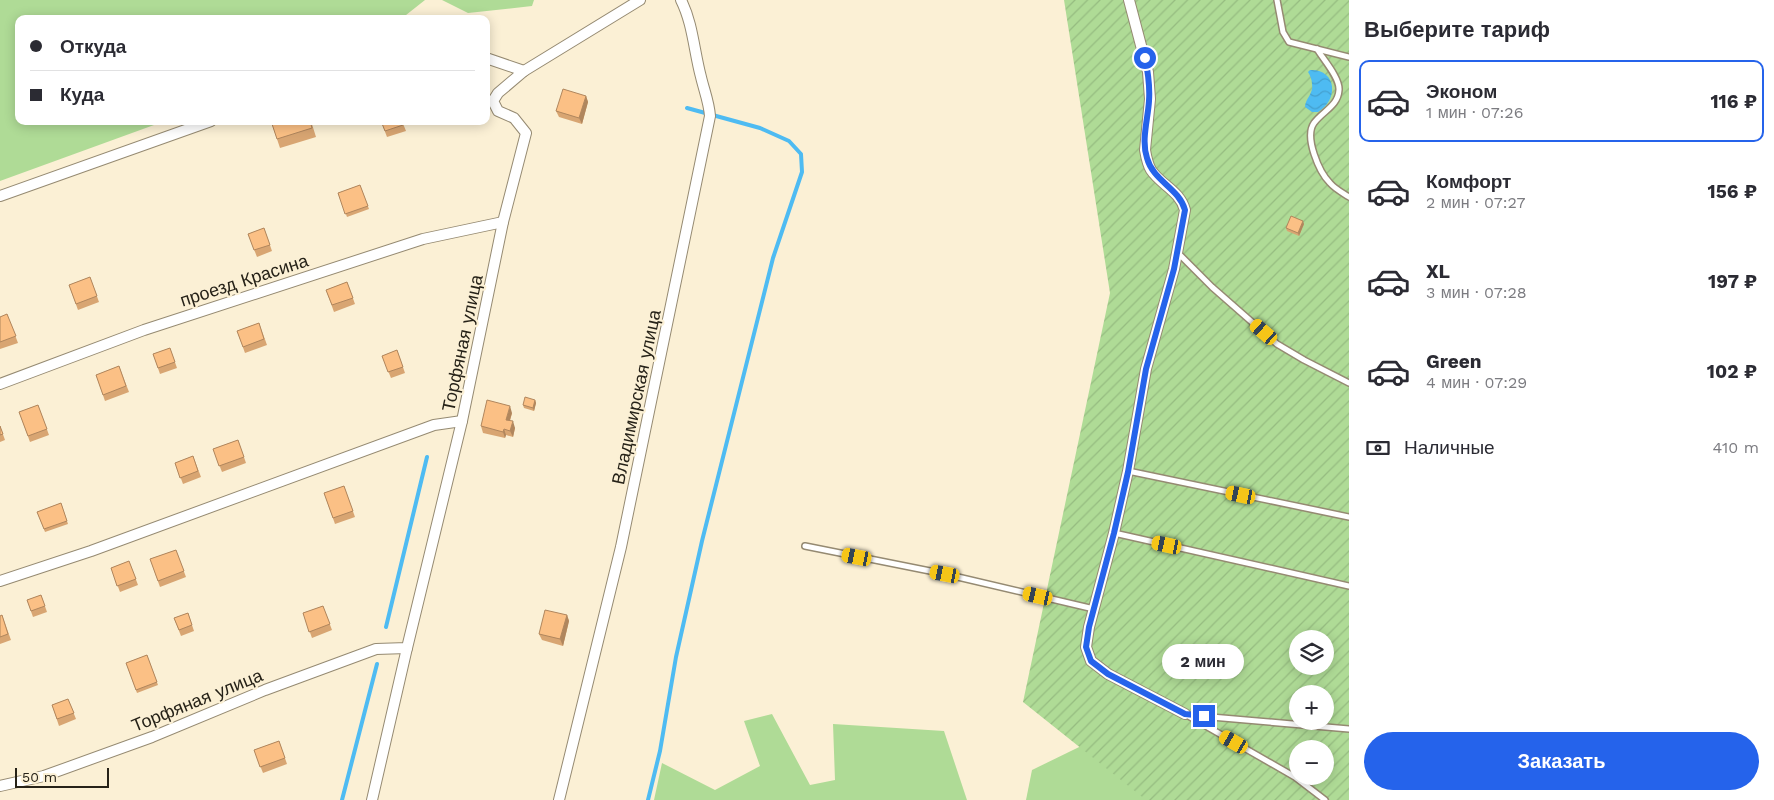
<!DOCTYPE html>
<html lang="ru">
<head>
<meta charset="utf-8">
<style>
  body { margin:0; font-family:"Work Sans",sans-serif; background:#f7f7f7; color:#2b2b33; height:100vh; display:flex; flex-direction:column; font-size:19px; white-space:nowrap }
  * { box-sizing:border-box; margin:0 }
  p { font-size:16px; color:#7c7c81 }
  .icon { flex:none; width:28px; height:28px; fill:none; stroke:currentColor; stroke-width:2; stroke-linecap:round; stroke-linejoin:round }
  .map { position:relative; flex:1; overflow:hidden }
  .panel { display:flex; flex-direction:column; background:#fff; width:425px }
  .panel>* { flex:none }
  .hud { position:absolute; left:15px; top:15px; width:475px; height:110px; border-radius:10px; box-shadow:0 2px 12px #0003; display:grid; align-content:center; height:110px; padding:0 15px; background:#fff }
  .tools { position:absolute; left:1289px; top:630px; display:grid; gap:10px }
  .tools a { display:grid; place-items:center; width:45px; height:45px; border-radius:50%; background:#fff; box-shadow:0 2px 12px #0003; font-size:25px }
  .scale { position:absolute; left:15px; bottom:12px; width:94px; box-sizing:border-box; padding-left:5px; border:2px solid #262218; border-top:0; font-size:14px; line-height:18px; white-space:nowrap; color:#262218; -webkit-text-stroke:4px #fbf0d5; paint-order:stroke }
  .end { position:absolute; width:22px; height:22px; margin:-11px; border:6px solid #2563eb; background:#fff; box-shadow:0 0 0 2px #fff }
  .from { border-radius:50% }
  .bubble { position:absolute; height:35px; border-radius:18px; background:#fff; box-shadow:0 2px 12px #0003; font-size:16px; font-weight:700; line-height:35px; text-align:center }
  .car { position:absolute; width:15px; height:30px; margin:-15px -8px; border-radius:6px; box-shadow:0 0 4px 1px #0007; background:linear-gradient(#f5c518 24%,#345 0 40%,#f5c518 0 76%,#345 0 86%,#f5c518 0) }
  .hud b { display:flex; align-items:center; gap:18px; height:48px; font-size:19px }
  .hud b+b { border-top:1px solid #e1e1e2 }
  .hud i { width:12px; height:12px; background:#2b2b33 }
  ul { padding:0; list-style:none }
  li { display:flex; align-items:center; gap:15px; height:82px; margin:0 10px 8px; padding:0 5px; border:2px solid transparent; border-radius:10px }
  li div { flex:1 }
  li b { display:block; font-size:19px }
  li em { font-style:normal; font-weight:700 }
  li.selected { border-color:#2563eb }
  li>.icon { width:45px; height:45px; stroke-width:1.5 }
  h2 { padding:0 15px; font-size:22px; line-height:60px }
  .pay { display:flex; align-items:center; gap:12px; height:55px; padding:0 15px; font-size:19px }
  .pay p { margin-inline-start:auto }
  .primary-button { display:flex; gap:10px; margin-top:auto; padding:10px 15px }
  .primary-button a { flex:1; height:58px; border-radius:30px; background:#2563eb; color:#fff; font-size:20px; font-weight:700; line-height:58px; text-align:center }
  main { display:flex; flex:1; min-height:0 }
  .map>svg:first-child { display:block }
  .grass { fill:#afdb96 }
  .garden { fill:url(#garden-furrows); fill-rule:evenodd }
  .water { fill:url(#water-waves) }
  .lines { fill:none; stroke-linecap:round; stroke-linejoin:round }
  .stream { stroke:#4ebbf2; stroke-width:4 }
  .service-casing { stroke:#958a72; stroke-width:8 }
  .minor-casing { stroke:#958a72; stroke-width:12 }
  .service { stroke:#fff; stroke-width:5 }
  .minor { stroke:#fff; stroke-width:10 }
  .wall { fill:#d8a572 }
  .shaded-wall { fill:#b0865d }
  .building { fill:#fbc085; stroke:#b0865d }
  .route { stroke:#2563eb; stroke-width:6 }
  .labels { text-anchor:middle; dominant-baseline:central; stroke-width:4.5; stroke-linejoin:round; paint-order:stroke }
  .street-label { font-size:18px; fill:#262218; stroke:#fbf0d5 }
</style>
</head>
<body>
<main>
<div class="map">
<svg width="1349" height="800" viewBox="0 0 1349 800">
  <defs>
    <pattern id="garden-furrows" width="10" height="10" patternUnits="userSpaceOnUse" patternTransform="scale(1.25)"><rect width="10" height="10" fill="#afdb96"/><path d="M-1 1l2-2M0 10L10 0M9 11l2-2" fill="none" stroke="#96bc81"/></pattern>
    <pattern id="water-waves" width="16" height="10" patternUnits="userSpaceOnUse" patternTransform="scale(1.25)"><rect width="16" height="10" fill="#4ebbf2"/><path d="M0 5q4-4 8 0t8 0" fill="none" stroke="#44a0cf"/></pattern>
  </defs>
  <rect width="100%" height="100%" fill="#fbf0d5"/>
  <g class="grass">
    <path d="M0,0h425l-24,19h-382v102h146l-165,60z"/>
    <path d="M442,0h92l-2,6 -64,7z"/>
    <path d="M772,714l38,71 25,-5 -2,-56 111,7 23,69h-313l8,-37 53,27 45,-24 -16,-45z"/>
    <path d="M1114,730l73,70h-161l6,-30z"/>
  </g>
  <path class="garden" d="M1064,0h285v800h-203l-123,-98 87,-409zM1298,639h27v27h-27zM1298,694h27v27h-27zM1298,749h27v27h-27z"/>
  <path class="water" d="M1310,70c27,-1 29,30 8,42h-6l-7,-5c0,-8 9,-14 7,-23 0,-4 -2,-9 -4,-12z"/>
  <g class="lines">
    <g class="stream">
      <path d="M386,627l41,-170"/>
      <path d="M342,800l35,-136"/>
      <path d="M648,800l12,-49 16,-94 26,-116 71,-283 29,-86 -1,-18 -12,-13 -29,-13 -73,-20"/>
    </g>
    <g class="service-casing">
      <g id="service">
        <path d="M1277,0l6,32 6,10 60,15"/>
        <path d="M1317,49c6,10 23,29 22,41 -1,16 -16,21 -25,33 -10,14 5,49 16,60 5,6 13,10 19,14"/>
        <path d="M1178,253l34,34 65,57 27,16 45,23"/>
        <path d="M1128,471l221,46"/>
        <path d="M1114,533l235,53"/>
        <path d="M805,546l140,28 149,35"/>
        <path d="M1185,714l110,63 30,23"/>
        <path d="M1188,715l161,14"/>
      </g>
    </g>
    <g class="minor-casing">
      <g id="minor">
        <path d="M1129,0l19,72 2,27 -5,51c1,6 3,15 6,20 10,15 29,21 34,40l-11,59 -28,100 -18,102 -14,62 -25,94 -3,20 5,14 17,13 77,40"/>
        <path d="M486,58l38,13"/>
        <path d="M0,196l211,-75"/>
        <path d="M0,384l144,-54 279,-91 80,-17"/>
        <path d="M0,581l91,-30 343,-126 28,-4"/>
        <path d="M0,786l44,-10 108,-39 113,-47 111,-41 31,-1 55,-227 41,-199 23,-89 -12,-15 -16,-7 -5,-10 5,-8 26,-22 116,-71"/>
        <path d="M372,800l35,-152"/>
        <path d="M559,800l62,-253 89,-431c-1,-14 -6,-26 -9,-39 -7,-26 -8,-53 -20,-77"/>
      </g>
    </g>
    <use href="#service" class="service"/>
    <use href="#minor" class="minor"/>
  </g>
  <g class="wall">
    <path d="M586,96l2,6 -6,22 -23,-7 -3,-6z"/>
    <path d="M271,121h40l5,16 -36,11z"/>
    <path d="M381,121h21l4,10 -19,6z"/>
    <path d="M360,185l9,24 -22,8 -9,-24z"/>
    <path d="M1304,224l-5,12 -12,-5 -1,-3z"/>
    <path d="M264,228l8,23 -15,6 -9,-23z"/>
    <path d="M90,277l9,25 -21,8 -9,-25z"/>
    <path d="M347,282l8,22 -21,8 -8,-22z"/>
    <path d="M7,314l11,29 -18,6v-32z"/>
    <path d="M259,323l8,22 -22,8 -8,-22z"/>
    <path d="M170,348l7,20 -17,6 -7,-20z"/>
    <path d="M397,350l8,23 -14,5 -9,-22z"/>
    <path d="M119,366l10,26 -24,9 -9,-26z"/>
    <path d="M535,400l1,3 -2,8 -10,-3 -1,-3z"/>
    <path d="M38,405l11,30 -19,7 -11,-30z"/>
    <path d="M512,413l-2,8 5,7 -2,9 -7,-2 -1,3 -22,-5 -2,-7z"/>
    <path d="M0,426l5,14 -5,2z"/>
    <path d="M238,440l8,23 -24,9 -9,-23z"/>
    <path d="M193,456l8,21 -18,7 -8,-21z"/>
    <path d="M344,486l11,31 -20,7 -11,-31z"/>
    <path d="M61,503l7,21 -23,8 -8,-20z"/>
    <path d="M176,550l10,27 -26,10 -10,-28z"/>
    <path d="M129,561l9,24 -18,7 -9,-24z"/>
    <path d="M41,595l6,17 -14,5 -6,-17z"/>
    <path d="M323,606l9,24 -20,8 -9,-25z"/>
    <path d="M188,613l6,18 -13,5 -7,-18z"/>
    <path d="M2,615l9,25 -11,4v-28z"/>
    <path d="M567,615l2,6 -6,25 -21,-6 -3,-6z"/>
    <path d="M147,655l11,30 -21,8 -11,-30z"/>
    <path d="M68,699l8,20 -17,7 -7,-21z"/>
    <path d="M279,741l8,23 -24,9 -9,-23z"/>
  </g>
  <g class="shaded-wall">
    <path d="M586,96l2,6 -6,22 -3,-6z"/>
    <path d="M1303,221l1,3 -5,12 -1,-3z"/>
    <path d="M535,400l1,3 -2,8 -1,-3z"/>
    <path d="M510,406l2,7 -4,13 -2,-6z"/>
    <path d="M513,421l2,7 -2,9 -3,-6z"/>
    <path d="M504,429l2,6 -1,3 -2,-6z"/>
    <path d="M567,615l2,6 -6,25 -3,-7z"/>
  </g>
  <g class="building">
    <path d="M563,89l23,7 -7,22 -23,-7z"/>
    <path d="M271,121h39l2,7 -35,11z"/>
    <path d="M381,121h21l1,4 -18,6z"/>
    <path d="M360,185l8,21 -23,8 -7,-21z"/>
    <path d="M1291,216l12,5 -5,12 -12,-5z"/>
    <path d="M264,228l6,17 -16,5 -6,-16z"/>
    <path d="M90,277l7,19 -21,8 -7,-19z"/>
    <path d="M347,282l6,16 -21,7 -6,-15z"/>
    <path d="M7,314l9,22 -16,6v-25z"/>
    <path d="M259,323l5,16 -21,8 -6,-16z"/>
    <path d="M170,348l5,14 -17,6 -5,-14z"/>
    <path d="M397,350l6,17 -15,5 -6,-16z"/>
    <path d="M119,366l7,20 -23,9 -7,-20z"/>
    <path d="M525,397l10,3 -2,8 -10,-3z"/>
    <path d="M487,400l23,6 -4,14 7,1 -3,10 -6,-2 -1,3 -22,-6z"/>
    <path d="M38,405l9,24 -19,7 -9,-24z"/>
    <path d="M0,426l3,8 -3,1z"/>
    <path d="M238,440l6,17 -25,9 -6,-17z"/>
    <path d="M193,456l5,15 -18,7 -5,-15z"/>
    <path d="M344,486l9,25 -20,7 -9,-25z"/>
    <path d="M61,503l6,18 -23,8 -7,-17z"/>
    <path d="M176,550l8,21 -26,10 -8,-22z"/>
    <path d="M129,561l7,18 -19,7 -6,-18z"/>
    <path d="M41,595l4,11 -14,5 -4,-11z"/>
    <path d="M323,606l7,18 -21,8 -6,-19z"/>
    <path d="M545,610l22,5 -7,24 -21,-5z"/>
    <path d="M188,613l4,12 -13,5 -5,-12z"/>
    <path d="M2,615l6,19 -8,3v-21z"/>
    <path d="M147,655l10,27 -21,8 -10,-27z"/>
    <path d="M68,699l6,14 -17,6 -5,-14z"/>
    <path d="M279,741l6,17 -25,9 -6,-17z"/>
  </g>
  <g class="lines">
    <path class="route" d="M1145,58c3,14 5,29 4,43 -1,18 -8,39 -2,57 6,23 32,30 38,52l-11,59 -28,100 -18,103 -14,61 -25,94 -3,20 5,14 17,13 77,40 19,2"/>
  </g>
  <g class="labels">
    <g class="street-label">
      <text transform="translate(244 280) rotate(-18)">проезд Красина</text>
      <text transform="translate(462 343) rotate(-78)">Торфяная улица</text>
      <text transform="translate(636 397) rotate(-78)">Владимирская улица</text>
      <text transform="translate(197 700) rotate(-22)">Торфяная улица</text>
    </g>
  </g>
</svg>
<div class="tools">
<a><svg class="icon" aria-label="layers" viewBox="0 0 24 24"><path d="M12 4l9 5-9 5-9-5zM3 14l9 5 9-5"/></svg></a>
<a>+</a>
<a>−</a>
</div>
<div class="scale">50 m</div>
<i class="end from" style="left:1145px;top:58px"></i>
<i class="end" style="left:1204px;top:716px"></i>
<div class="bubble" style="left:1162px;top:644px;width:82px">2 мин</div>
<i class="car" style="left:1264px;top:332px;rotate:311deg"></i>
<i class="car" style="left:1241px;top:495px;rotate:282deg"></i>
<i class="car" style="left:1167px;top:545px;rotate:282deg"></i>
<i class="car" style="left:857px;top:557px;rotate:281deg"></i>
<i class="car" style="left:945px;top:574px;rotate:281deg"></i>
<i class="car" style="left:1038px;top:596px;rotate:283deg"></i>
<i class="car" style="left:1234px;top:742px;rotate:300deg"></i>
<div class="hud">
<b><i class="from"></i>Откуда</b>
<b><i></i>Куда</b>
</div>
</div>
<section class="panel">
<h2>Выберите тариф</h2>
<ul>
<li class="selected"><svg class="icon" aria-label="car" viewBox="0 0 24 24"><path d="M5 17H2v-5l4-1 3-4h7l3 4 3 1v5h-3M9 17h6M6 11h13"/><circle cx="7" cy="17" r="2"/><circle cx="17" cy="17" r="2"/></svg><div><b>Эконом</b><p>1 мин · 07:26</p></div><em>116 ₽</em></li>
<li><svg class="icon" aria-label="car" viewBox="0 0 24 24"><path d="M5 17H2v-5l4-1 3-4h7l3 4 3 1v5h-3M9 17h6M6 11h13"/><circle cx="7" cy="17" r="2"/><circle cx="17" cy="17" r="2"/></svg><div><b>Комфорт</b><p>2 мин · 07:27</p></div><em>156 ₽</em></li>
<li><svg class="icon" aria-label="car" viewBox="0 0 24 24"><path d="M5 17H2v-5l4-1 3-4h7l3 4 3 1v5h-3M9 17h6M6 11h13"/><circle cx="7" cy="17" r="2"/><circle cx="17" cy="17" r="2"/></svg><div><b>XL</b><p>3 мин · 07:28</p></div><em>197 ₽</em></li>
<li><svg class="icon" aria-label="car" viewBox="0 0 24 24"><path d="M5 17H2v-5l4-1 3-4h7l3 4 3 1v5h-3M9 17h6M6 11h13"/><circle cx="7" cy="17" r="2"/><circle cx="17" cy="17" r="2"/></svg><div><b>Green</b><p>4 мин · 07:29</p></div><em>102 ₽</em></li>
</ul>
<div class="pay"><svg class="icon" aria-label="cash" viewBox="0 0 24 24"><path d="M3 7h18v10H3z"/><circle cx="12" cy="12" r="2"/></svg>Наличные<p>410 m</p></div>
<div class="primary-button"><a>Заказать</a></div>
</section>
</main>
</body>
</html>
